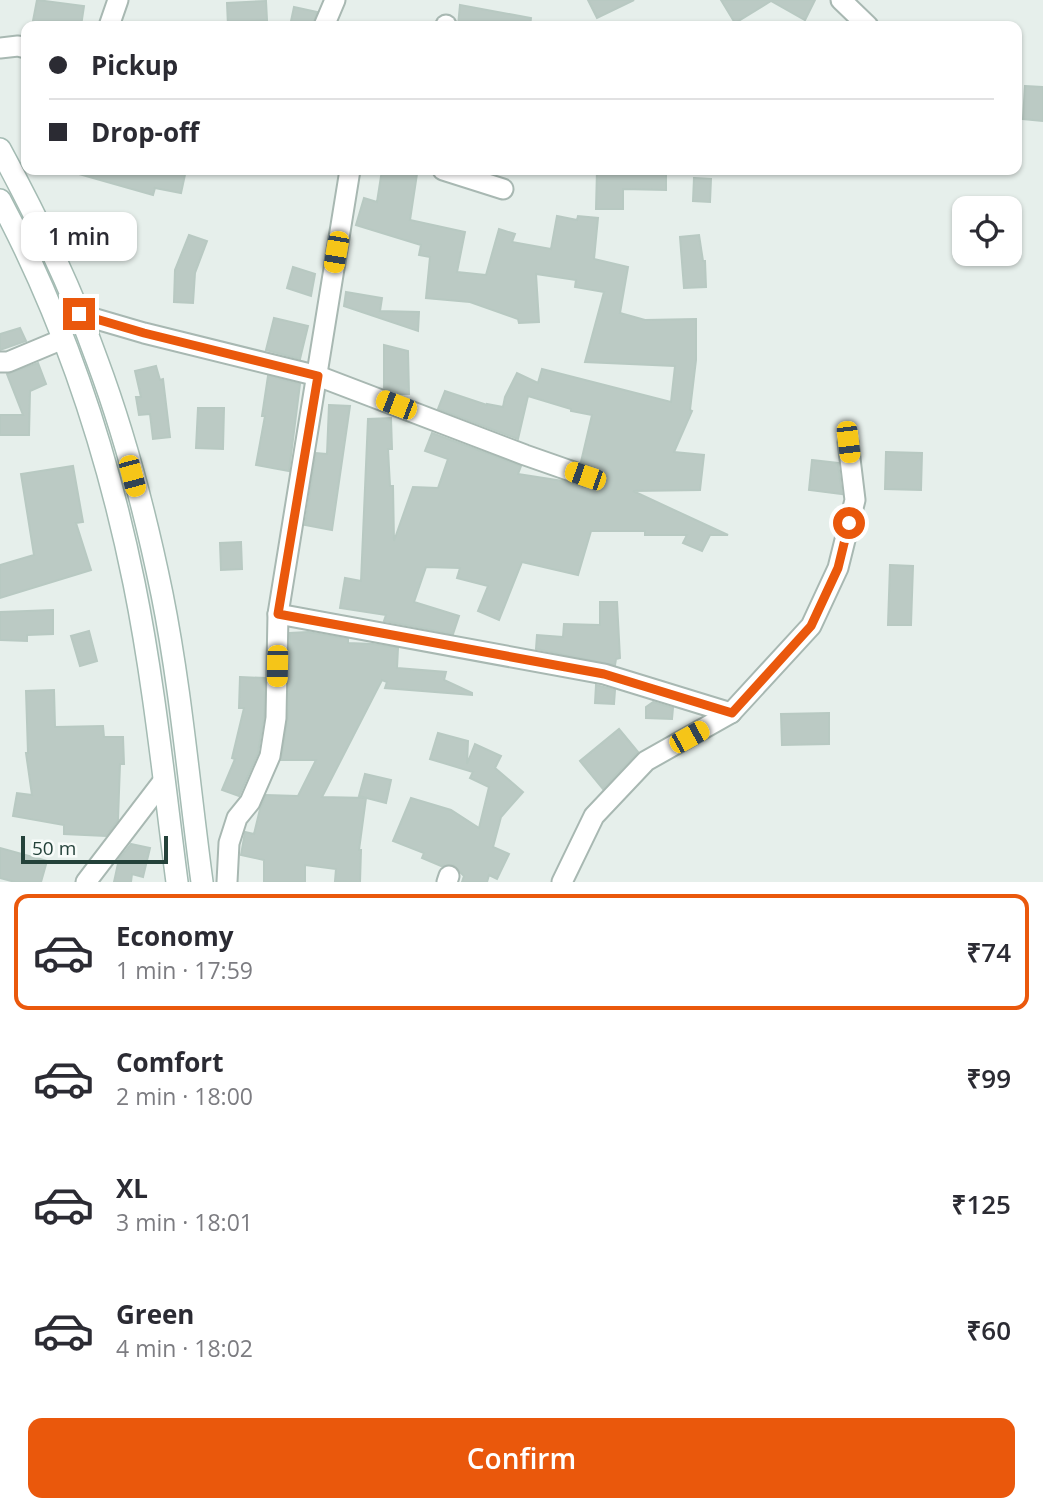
<!DOCTYPE html>
<html lang="en">
<head>
<meta charset="utf-8">
<style>
  body { margin:0; font-family:"Open Sans",sans-serif; background:#f2f2f3; color:#2b2b33; height:100vh; display:flex; flex-direction:column; font-size:26px; white-space:nowrap }
  * { box-sizing:border-box; margin:0 }
  p { font-size:23px; color:#7c7c81 }
  .icon { flex:none; width:38px; height:38px; fill:none; stroke:currentColor; stroke-width:2; stroke-linecap:round; stroke-linejoin:round }
  .map { position:relative; height:882px; overflow:hidden }
  .sheet { display:flex; flex-direction:column; background:#fff; flex:1 }
  .sheet>* { flex:none }
  .top-card { position:absolute; left:21px; top:21px; width:1001px; height:154px; border-radius:14px; box-shadow:0 2px 5px #0004; display:grid; align-content:center; height:154px; padding:0 28px; background:#fff }
  .fabs { position:absolute; left:952px; top:196px; display:grid; gap:14px }
  .fabs a { display:grid; place-items:center; width:70px; height:70px; border-radius:14px; background:#fff; box-shadow:0 2px 5px #0004; font-size:35px }
  .scale { position:absolute; left:21px; bottom:18px; width:147px; box-sizing:border-box; padding-left:7px; border:4px solid #24423a; border-top:0; font-size:19px; line-height:24px; white-space:nowrap; color:#24423a; -webkit-text-stroke:5px #f7fbf9; paint-order:stroke }
  .end { position:absolute; width:32px; height:32px; margin:-16px; border:9px solid #ea580c; background:#fff; box-shadow:0 0 0 4px #fff }
  .from { border-radius:50% }
  .bubble { position:absolute; height:49px; border-radius:14px; background:#fff; box-shadow:0 2px 5px #0004; font-size:23px; font-weight:600; line-height:49px; text-align:center }
  .car { position:absolute; width:21px; height:42px; margin:-21px -10px; border-radius:9px; box-shadow:0 0 5px 2px #0007; background:linear-gradient(#f5c518 24%,#345 0 40%,#f5c518 0 76%,#345 0 86%,#f5c518 0) }
  .top-card b { display:flex; align-items:center; gap:24px; height:66px; font-size:26px }
  .top-card b+b { border-top:2px solid #e1e1e2 }
  .top-card i { width:18px; height:18px; background:#2b2b33 }
  ul { padding:12px 0 0; list-style:none }
  li { display:flex; align-items:center; gap:21px; height:116px; margin:0 14px 10px; padding:0 14px; border:4px solid transparent; border-radius:14px }
  li div { flex:1 }
  li b { display:block; font-size:26px }
  li em { font-style:normal; font-weight:600 }
  li.current { border-color:#ea580c }
  li>.icon { width:63px; height:63px; stroke-width:1.5 }
  .button { display:flex; gap:14px; margin-top:auto; padding:14px 28px }
  .button a { flex:1; height:80px; border-radius:14px; background:#ea580c; color:#fff; font-size:28px; font-weight:600; line-height:80px; text-align:center }
  .map>svg:first-child { display:block }
  .building { fill:#bbcac4; stroke:#b8c9c2; stroke-width:2 }
  .lines { fill:none; stroke-linecap:round; stroke-linejoin:round }
  .minor-casing { stroke:#a8b8b2; stroke-width:23 }
  .secondary-casing { stroke:#a4bbb3; stroke-width:24 }
  .minor { stroke:#fff; stroke-width:19 }
  .secondary { stroke:#fff; stroke-width:21 }
  .route { stroke:#ea580c; stroke-width:9 }
</style>
</head>
<body>
<div class="map">
<svg width="1043" height="882" viewBox="0 0 1043 882">
  <rect width="100%" height="100%" fill="#e6efeb"/>
  <g class="building">
    <path d="M37,0l47,6 -3,20h-49z"/>
    <path d="M588,0h46l-37,18z"/>
    <path d="M721,0h94l-10,20 -34,-19 -36,22z"/>
    <path d="M266,1l1,19 -16,1v5h-23l-1,-23z"/>
    <path d="M460,5l71,13 -1,8h-72z"/>
    <path d="M294,7l23,5 -5,14h-22z"/>
    <path d="M1025,86l18,1v34l-20,-2z"/>
    <path d="M80,170h106l-5,23 -26,-5 -2,7 -74,-21z"/>
    <path d="M382,170l35,4 -7,46 55,12 -8,40 29,3 13,-46 16,5 -3,8 39,7 6,-33 20,4 1,-4 20,2 -4,41 34,8 -8,46 25,7 51,-1v41l-6,50 2,1 -18,41 30,3 -4,35 -67,1 95,44h-18l-8,16 -19,-8 4,-8h-42v-4h-54l-13,44 -56,-13 -23,58 -21,-9 10,-25 -31,-8 3,-10 -34,-1 -12,35 45,14 -6,18 -69,-13 2,-6 -46,-7 5,-30 16,3 7,-162 23,-1 1,31h-4l2,37h3l1,55 19,-54 25,1 10,-29 -23,-8 7,-18 89,33 -3,8 45,7 19,7 10,-2 5,-7 -3,-11 -13,-6 11,-47 -21,-4v-2l-43,-13 -10,43 -80,-30 7,-18 42,14v-1l16,3 2,-10 12,-24 21,10 4,-14 129,33 4,-36 -90,-4 19,-70 -29,-5 1,-7 -40,-6 3,48 -20,1 -1,-4 -48,-17 -44,-4 4,-41 -11,-2 2,-10 -65,-20 8,-27 13,4z"/>
    <path d="M597,170h69v20l-43,-1v20h-27z"/>
    <path d="M694,178l17,1 -1,23 -17,-1z"/>
    <path d="M189,235l18,6 -12,32 -2,30 -19,-1 1,-32z"/>
    <path d="M699,235l4,26h2l1,26 -22,1 -4,-51z"/>
    <path d="M293,267l22,7 -4,22 -24,-8z"/>
    <path d="M346,292l36,6 -2,13 39,1 -1,19 -74,-25z"/>
    <path d="M274,318l34,8 -8,33 -34,-9z"/>
    <path d="M20,328l6,13 -26,9v-16z"/>
    <path d="M384,345l24,6 1,43h-9l-16,-6z"/>
    <path d="M38,363l8,21 -16,7 -1,44h-29v-20h23l-16,-41z"/>
    <path d="M156,366l4,14 3,-1 7,58 -17,2 -3,-25 -11,1 -3,-18h5l-6,-26z"/>
    <path d="M268,376l32,8 -11,87 -33,-6 9,-49h-3z"/>
    <path d="M329,405l21,1 -18,124 -27,-5 11,-72 11,1z"/>
    <path d="M198,408h26l-1,41 -27,-1z"/>
    <path d="M886,452l36,1 -1,37 -36,-1z"/>
    <path d="M812,460l26,3 4,31 -33,-4z"/>
    <path d="M73,466l10,56 -7,1 15,47 -91,28v-33l34,-10 -13,-81z"/>
    <path d="M241,542l1,27 -21,1 -1,-27z"/>
    <path d="M890,565l23,1 -2,59h-23z"/>
    <path d="M600,602h17l3,56 -4,1 -1,6 -79,-16 1,-14 26,2 1,-13 36,1z"/>
    <path d="M53,610v24l-26,1v6l-27,-1v-28z"/>
    <path d="M89,631l8,30 -17,5 -9,-30z"/>
    <path d="M308,632l40,7v4l25,1 25,4 -1,20 49,4 -2,8 28,13v2l-87,-7 2,-6 -5,-2 -60,117 44,1 -7,52h2l-1,32 -25,-1 1,-12 -31,-4v17h-41v-22l-23,-5 4,-23 9,2 6,-25 6,-14 32,1 18,-36h-35l7,-42 2,-85z"/>
    <path d="M240,677l25,1 -1,39 -6,36 -19,43 -17,-6 13,-31 -3,-1 12,-50h-5z"/>
    <path d="M596,685l19,5 -1,14 -19,-1z"/>
    <path d="M54,690l1,37 48,-1 1,11h19l1,27h-4l-2,56 -12,16 -42,-2v-9l-51,-9 4,-23 15,2 -6,-42h2l-2,-62z"/>
    <path d="M653,702l20,6 -1,11 -26,-1v-11z"/>
    <path d="M829,713v31l-47,1 -1,-31z"/>
    <path d="M619,729l19,23 -35,37 -23,-28z"/>
    <path d="M438,733l30,8 -1,23 8,-20 26,12 -6,12 28,24 -22,25 -8,30 16,7 -12,25 -8,-4 -2,7h-25l2,-6 -11,-11 -12,1 -19,-8 2,-5 -31,-12 18,-43 40,12 28,18 10,-41 -19,-9 3,-6 -43,-13z"/>
    <path d="M365,774l26,6 -5,23 -27,-7z"/>
    <path d="M131,844l19,4 -7,29 -11,-3 -1,8h-17l5,-23z"/>
    <path d="M0,848l47,13 -6,21h-26l-15,-4z"/>
  </g>
  <g class="lines">
    <g class="minor-casing">
      <g id="minor">
        <path d="M841,0l27,26"/>
        <path d="M109,26l9,-26"/>
        <path d="M324,26l11,-26"/>
        <path d="M446,26v-1"/>
        <path d="M0,48l18,-2 8,2"/>
        <path d="M443,170l60,19"/>
        <path d="M79,314l65,19 174,43 207,79 60,21"/>
        <path d="M0,362h8l55,-23"/>
        <path d="M278,614l326,60 127,39"/>
        <path d="M86,882l78,-102"/>
        <path d="M227,882l2,-39 8,-25 13,-16 20,-46 6,-38 2,-104 72,-444"/>
        <path d="M447,882l2,-6"/>
        <path d="M562,882l32,-66 52,-55 85,-48 80,-87 27,-58 17,-68 -7,-58"/>
      </g>
    </g>
    <g class="secondary-casing">
      <g id="secondary">
        <path d="M0,149c37,68 71,138 97,211 28,75 49,156 65,234 19,95 27,192 40,288"/>
        <path d="M0,200c64,120 107,250 134,383 20,99 30,199 43,299"/>
      </g>
    </g>
    <use href="#minor" class="minor"/>
    <use href="#secondary" class="secondary"/>
  </g>
  <g class="lines">
    <path class="route" d="M79,314l65,19 174,43 -40,238 326,60 128,39 79,-87 27,-58 11,-45"/>
  </g>
</svg>
<div class="fabs">
<a><svg class="icon" aria-label="locate" viewBox="0 0 24 24"><circle cx="12" cy="12" r="6"/><path d="M12 2v4M12 18v4M2 12h4M18 12h4"/></svg></a>
</div>
<div class="scale">50 m</div>
<i class="end from" style="left:849px;top:523px"></i>
<i class="end" style="left:79px;top:314px"></i>
<div class="bubble" style="left:21px;top:212px;width:116px">1 min</div>
<i class="car" style="left:336px;top:252px;rotate:190deg"></i>
<i class="car" style="left:396px;top:405px;rotate:291deg"></i>
<i class="car" style="left:848px;top:442px;rotate:173deg"></i>
<i class="car" style="left:132px;top:476px;rotate:165deg"></i>
<i class="car" style="left:585px;top:476px;rotate:289deg"></i>
<i class="car" style="left:277px;top:666px;rotate:181deg"></i>
<i class="car" style="left:689px;top:737px;rotate:61deg"></i>
<div class="top-card">
<b><i class="from"></i>Pickup</b>
<b><i></i>Drop-off</b>
</div>
</div>
<section class="sheet">
<ul>
<li class="current"><svg class="icon" aria-label="car" viewBox="0 0 24 24"><path d="M5 17H2v-5l4-1 3-4h7l3 4 3 1v5h-3M9 17h6M6 11h13"/><circle cx="7" cy="17" r="2"/><circle cx="17" cy="17" r="2"/></svg><div><b>Economy</b><p>1 min · 17:59</p></div><em>₹74</em></li>
<li><svg class="icon" aria-label="car" viewBox="0 0 24 24"><path d="M5 17H2v-5l4-1 3-4h7l3 4 3 1v5h-3M9 17h6M6 11h13"/><circle cx="7" cy="17" r="2"/><circle cx="17" cy="17" r="2"/></svg><div><b>Comfort</b><p>2 min · 18:00</p></div><em>₹99</em></li>
<li><svg class="icon" aria-label="car" viewBox="0 0 24 24"><path d="M5 17H2v-5l4-1 3-4h7l3 4 3 1v5h-3M9 17h6M6 11h13"/><circle cx="7" cy="17" r="2"/><circle cx="17" cy="17" r="2"/></svg><div><b>XL</b><p>3 min · 18:01</p></div><em>₹125</em></li>
<li><svg class="icon" aria-label="car" viewBox="0 0 24 24"><path d="M5 17H2v-5l4-1 3-4h7l3 4 3 1v5h-3M9 17h6M6 11h13"/><circle cx="7" cy="17" r="2"/><circle cx="17" cy="17" r="2"/></svg><div><b>Green</b><p>4 min · 18:02</p></div><em>₹60</em></li>
</ul>
<div class="button"><a>Confirm</a></div>
</section>
</body>
</html>
